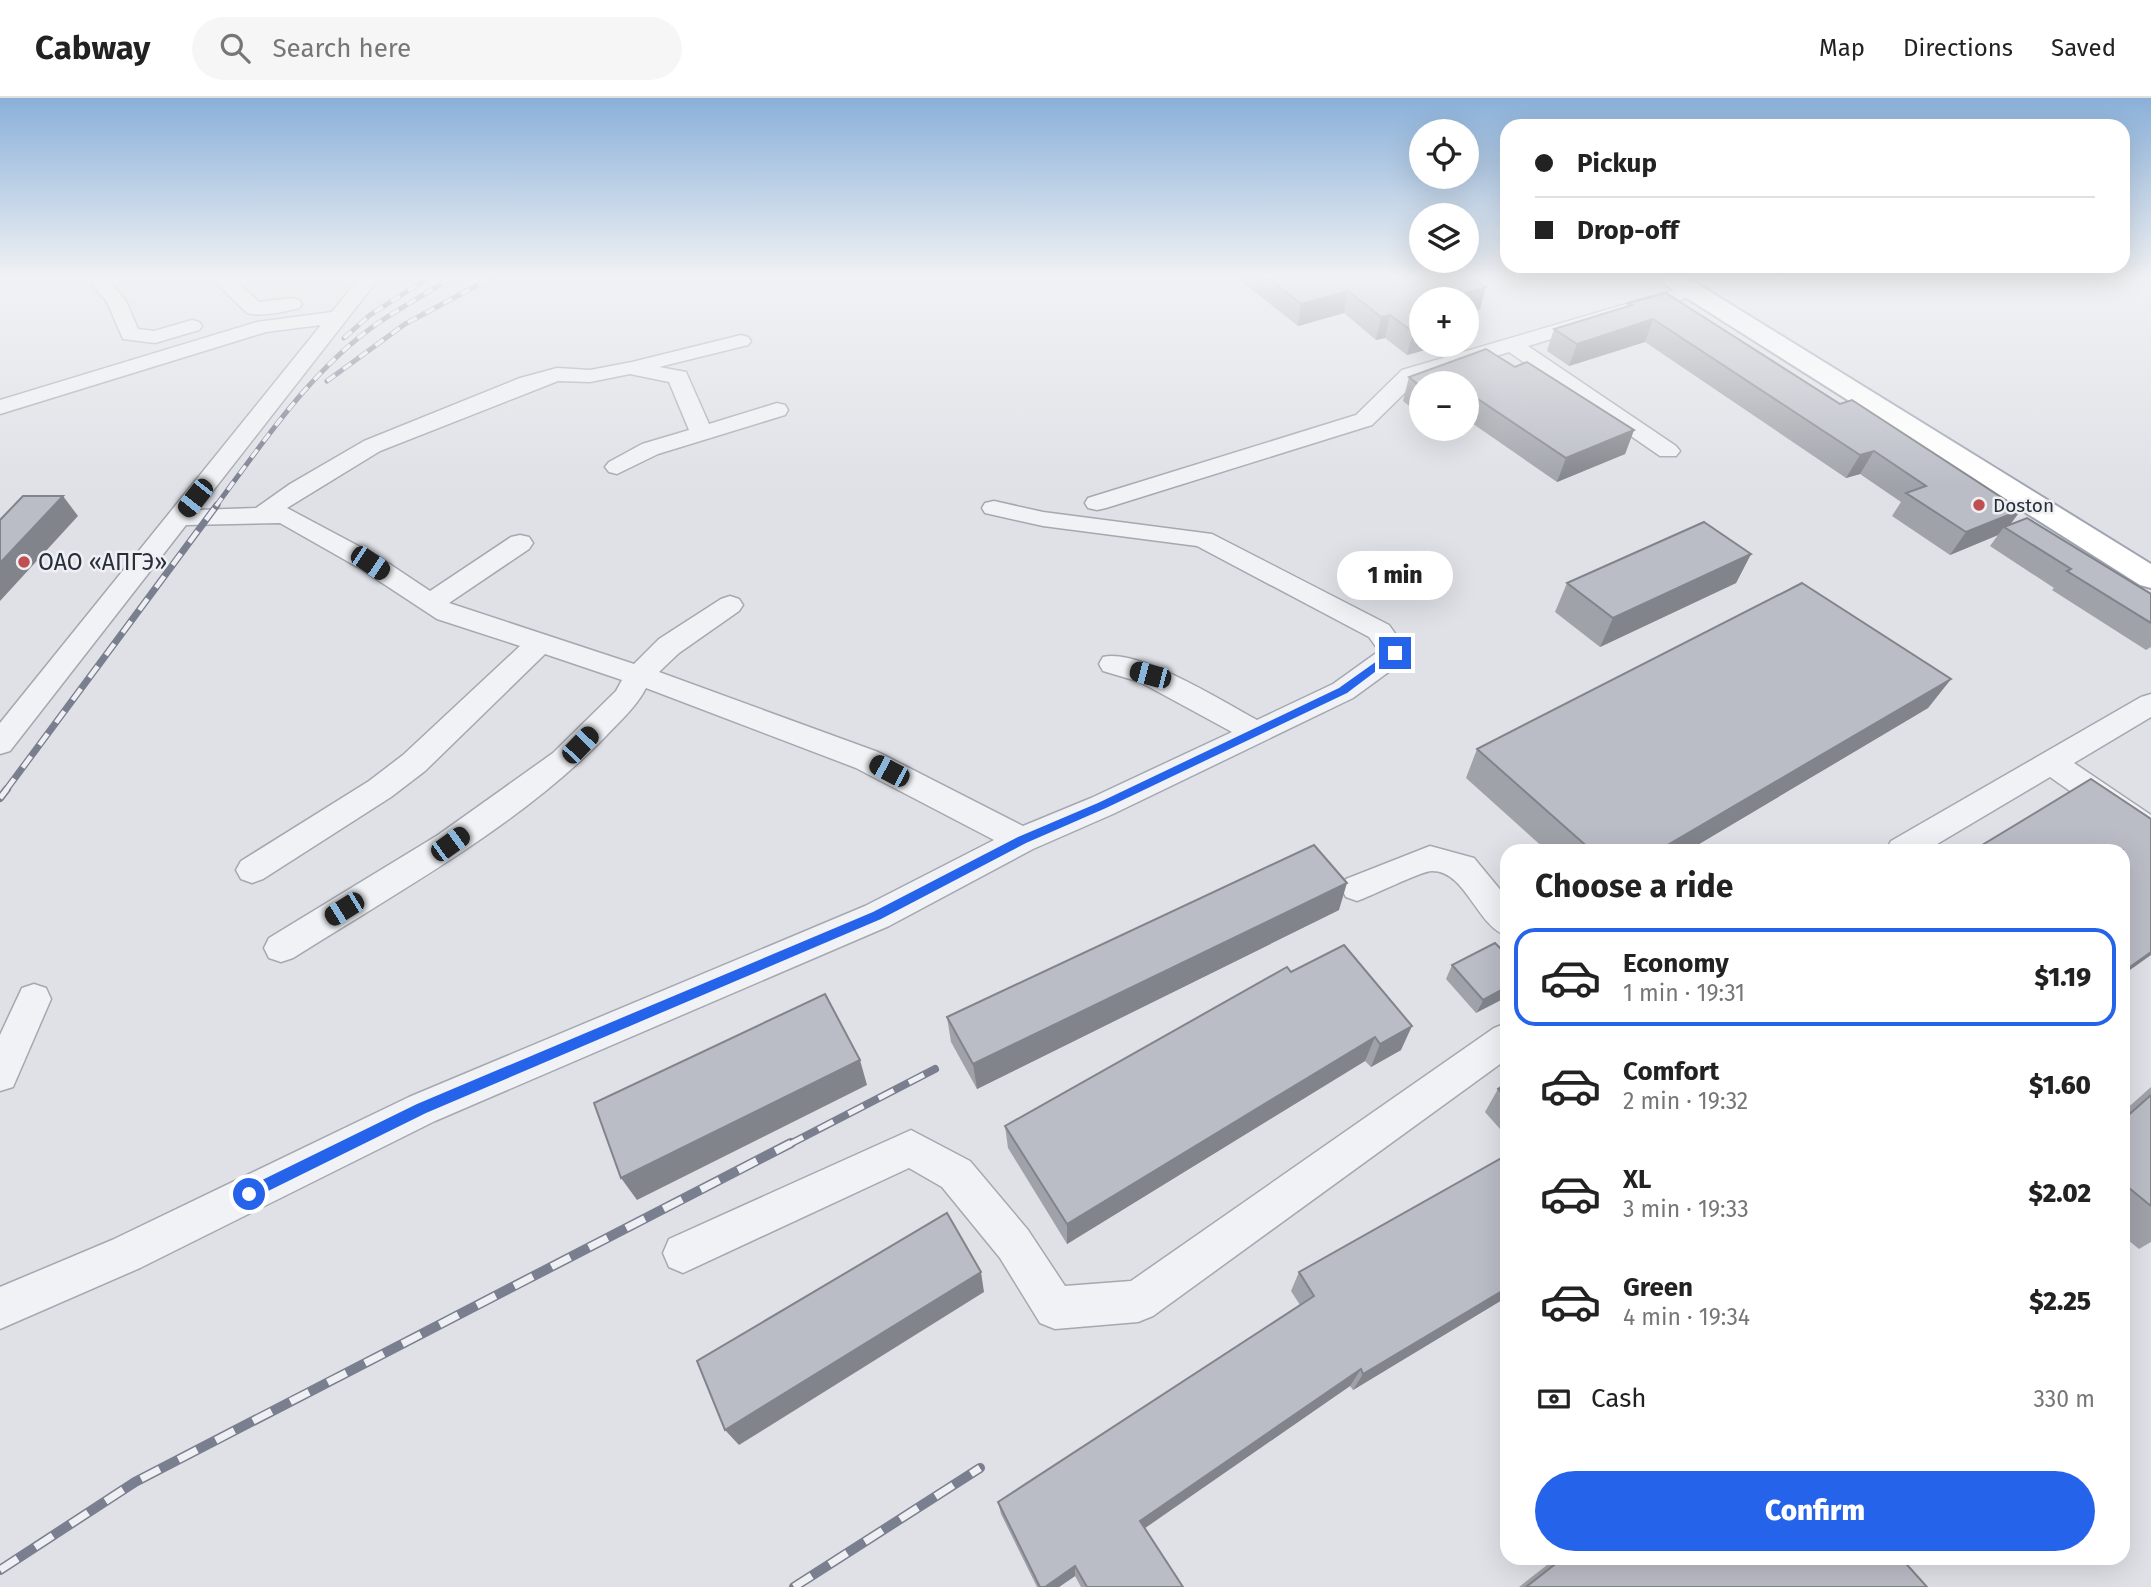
<!DOCTYPE html>
<html lang="en">
<head>
<meta charset="utf-8">
<style>
  body { margin:0; font-family:"Fira Sans",sans-serif; background:#f6f6f6; color:#222; height:100vh; display:flex; flex-direction:column; font-size:26px; white-space:nowrap }
  * { box-sizing:border-box; margin:0 }
  p { font-size:23px; color:#767676 }
  .icon { flex:none; width:38px; height:38px; fill:none; stroke:currentColor; stroke-width:2; stroke-linecap:round; stroke-linejoin:round }
  .map { position:relative; flex:1; overflow:hidden }
  .sheet { position:absolute; left:1500px; top:746px; width:630px; height:721px; display:flex; flex-direction:column; background:#fff; border-radius:21px; box-shadow:0 7px 28px #0002 }
  .sheet>* { flex:none }
  .guide { position:absolute; left:1500px; top:21px; width:630px; height:154px; border-radius:21px; box-shadow:0 7px 28px #0002; display:grid; align-content:center; height:154px; padding:0 35px; background:#fff }
  .buttons { position:absolute; left:1409px; top:21px; display:grid; gap:14px }
  .buttons a { display:grid; place-items:center; width:70px; height:70px; border-radius:50%; background:#fff; box-shadow:0 7px 28px #0002; font-size:35px }
  .end { position:absolute; width:32px; height:32px; margin:-16px; border:9px solid #2563eb; background:#fff; box-shadow:0 0 0 4px #fff }
  .from { border-radius:50% }
  .bubble { position:absolute; height:49px; border-radius:24px; background:#fff; box-shadow:0 7px 28px #0002; font-size:23px; font-weight:800; line-height:49px; text-align:center }
  .car { position:absolute; width:21px; height:42px; margin:-21px -10px; border-radius:9px; box-shadow:0 0 5px 2px #0007; background:linear-gradient(#222 24%,#8ab4d8 0 40%,#222 0 76%,#8ab4d8 0 86%,#222 0) }
  .guide b { display:flex; align-items:center; gap:24px; height:66px; font-size:26px }
  .guide b+b { border-top:2px solid #e0e0e0 }
  .guide i { width:18px; height:18px; background:#222 }
  ul { padding:0; list-style:none }
  li { display:flex; align-items:center; gap:21px; height:98px; margin:0 14px 10px; padding:0 21px; border:4px solid transparent; border-radius:21px }
  li div { flex:1 }
  li b { display:block; font-size:26px }
  li em { font-style:normal; font-weight:800 }
  li.on { border-color:#2563eb }
  li>.icon { width:63px; height:63px; stroke-width:1.5 }
  h2 { padding:0 35px; font-size:32px; line-height:84px }
  .pay { display:flex; align-items:center; gap:18px; height:77px; padding:0 35px; font-size:26px }
  .pay p { margin-inline-start:auto }
  .cta { display:flex; gap:14px; margin-top:auto; padding:14px 35px }
  .cta a { flex:1; height:80px; border-radius:42px; background:#2563eb; color:#fff; font-size:28px; font-weight:800; line-height:80px; text-align:center }
  header { display:flex; align-items:center; gap:42px; box-sizing:border-box; height:98px; padding:0 35px; background:#fff; border-bottom:2px solid #e0e0e0 }
  header strong { font-size:33px }
  nav { display:flex; gap:38px; margin-inline-start:auto; font-size:24px }
  .search { width:490px; height:63px; background:#f6f6f6; display:flex; align-items:center; gap:18px; box-sizing:border-box; padding:0 24px; border-radius:38px; color:#767676; font-size:26px }
  .map>svg:first-child { display:block }
  .lines { fill:none; stroke-linecap:round; stroke-linejoin:round }
  .minor-casing { stroke:#a5a8b0; stroke-width:3 }
  .major-casing { stroke:#9fa4b1; stroke-width:4 }
  .minor { fill:#f1f2f5; fill-rule:evenodd }
  .major { fill:#fff; fill-rule:evenodd }
  .rail-far3-casing { stroke:#7a7f8f; stroke-width:5 }
  .rail-far2-casing { stroke:#7a7f8f; stroke-width:7 }
  .rail-far1-casing { stroke:#7a7f8f; stroke-width:8 }
  .rail-casing { stroke:#7a7f8f; stroke-width:10 }
  .rail-far3 { stroke:#eef0f4; stroke-width:3.5; stroke-dasharray:10; stroke-linecap:butt }
  .rail-far2 { stroke:#eef0f4; stroke-width:4.5; stroke-dasharray:14; stroke-linecap:butt }
  .rail-far1 { stroke:#eef0f4; stroke-width:5; stroke-dasharray:17; stroke-linecap:butt }
  .rail { stroke:#eef0f4; stroke-width:7; stroke-dasharray:21; stroke-linecap:butt }
  .wall { fill:#a0a2aa }
  .shaded-wall { fill:#82848b }
  .building { fill:#babcc6; stroke:#82848b; stroke-width:2 }
  .route { fill:#2563eb }
  .poi-dot { fill:#c04f51; stroke:#eef0f4; stroke-width:2.5 }
  .labels { text-anchor:middle; dominant-baseline:central; stroke-width:5; stroke-linejoin:round; paint-order:stroke }
  .far-poi-label { font-size:19px; fill:#292e3c; stroke:#eef0f4; text-anchor:start }
  .poi-label { font-size:23px; fill:#292e3c; stroke:#eef0f4; text-anchor:start }
</style>
</head>
<body>
<header>
<strong>Cabway</strong>
<div class="search"><svg class="icon" aria-label="search" viewBox="0 0 24 24"><circle cx="10" cy="10" r="6"/><path d="M15 15l6 6"/></svg>Search here</div>
<nav><a>Map</a><a>Directions</a><a>Saved</a></nav>
</header>
<div class="map">
<svg width="2151" height="1489" viewBox="0 0 2151 1489">
  <rect width="100%" height="100%" fill="#dfe1e7"/>
  <g class="lines">
    <g class="minor-casing">
      <g id="minor">
        <path d="M211,180h22l26,24 33,-4 7,2 3,4 -3,4c-15,4 -37,9 -52,5z"/>
        <path d="M359,180h20l-181,232 58,-2 34,-24 74,-43 156,-63 37,-10 33,2 42,-8 109,-27 7,2 3,4 -3,4 -89,22 27,5 23,52 68,-21 8,2 3,5 -3,5 -127,39 -41,20 -8,-2 -4,-5 4,-5 33,-18 47,-14 -20,-48 -39,-8 -40,8 -32,-1 -178,70 -93,57 92,49 51,34 81,-54 9,-2 9,2 4,6 -4,6 -80,54 185,61 25,-25 62,-40 9,-3 9,3 4,6 -4,6 -60,42 -20,19 219,80 145,74 68,-28 141,-66 -92,-50 -37,-11 -4,-7 4,-7c35,-9 121,45 154,63l76,-36 46,-33 -10,-14 -172,-91 -154,-20 -58,-13 -3,-5 3,-5 9,-2 49,11 169,22 177,91 20,28 -4,7 -52,38 -240,116 -80,35 -144,77 -454,195 -295,147 -140,61v-42l112,-47 297,-143 456,-191 129,-66 -138,-72 -210,-80c-10,19 -26,33 -41,49 -86,89 -208,155 -312,221l-12,4 -12,-4 -5,-10 5,-10 169,-103 115,-82 63,-62 6,-11 -77,-26 -120,117 -34,26 -128,82 -11,4 -11,-4 -5,-9 5,-9 128,-80 34,-26 117,-109 -83,-27 -76,-50 -81,-46 -94,2 -176,226 -10,3v-31l321,-398 -55,7 -266,82v-14l257,-78 75,-10z"/>
        <path d="M94,181h14l18,22 12,28 16,2 38,-11 7,2 3,4 -3,4 -44,13 -32,-4 -16,-37 -16,-19z"/>
        <path d="M1691,187l7,2 3,4 -3,4 -170,51 148,100 4,5 -4,5h-16l-151,-104 -91,28 -46,45 -266,83 -9,2 -9,-2 -3,-5 3,-5 268,-83 46,-45z"/>
        <path d="M2151,596v23l-77,46 77,52v28l-11,-3 -90,-63 -123,73h-41l5,-9 250,-144z"/>
        <path d="M1430,748l44,12 33,40v38c-31,-11 -41,-65 -75,-65 -11,0 -60,25 -75,30l-11,-4 -5,-9 5,-9z"/>
        <path d="M34,886l12,4 5,11 -38,88 -13,4v-56l22,-47z"/>
        <path d="M1507,925v36l-354,257 -15,6 -83,7 -15,-6 -40,-65 -58,-71 -33,-19 -226,105 -14,-6 -6,-14 6,-14 242,-109 59,31 58,69 37,56 66,-5 363,-253z"/>
      </g>
    </g>
    <g class="major-casing">
      <path id="major" d="M1659,180h29l463,286v24l-11,-3 -477,-302z"/>
    </g>
    <use href="#minor" class="minor"/>
    <use href="#major" class="major"/>
    <g class="rail-far3-casing">
      <g id="rail-far3">
        <path d="M344,240l26,-23 58,-37"/>
        <path d="M327,283l78,-57 86,-46"/>
        <path d="M216,408c48,-65 95,-136 162,-183 24,-16 49,-30 73,-45"/>
      </g>
    </g>
    <g class="rail-far2-casing">
      <path id="rail-far2" d="M6,692l211,-285"/>
    </g>
    <g class="rail-far1-casing">
      <g id="rail-far1">
        <path d="M0,700l7,-9"/>
        <path d="M788,1047l147,-76"/>
      </g>
    </g>
    <g class="rail-casing">
      <g id="rail">
        <path d="M0,1472l135,-88 656,-339"/>
        <path d="M794,1489l186,-119"/>
      </g>
    </g>
    <use href="#rail-far3" class="rail-far3"/>
    <use href="#rail-far2" class="rail-far2"/>
    <use href="#rail-far1" class="rail-far1"/>
    <use href="#rail" class="rail"/>
  </g>
  <g class="wall">
    <path d="M1237,180h235l8,31 -7,2 -52,34h22l-36,10 -22,-17 -9,2 -32,-27 -46,13z"/>
    <path d="M1628,205l382,222 141,69v53l-5,3 -94,-60 2,-2 -64,-42 8,-11 -48,20 -58,-39 9,-14 -41,-28 -14,4 -201,-136 -76,24 -22,-15 7,-22 73,-23z"/>
    <path d="M1515,269l119,63 -9,24 -68,28 -91,-63v-36h-45l-1,32 -17,-14 6,-24z"/>
    <path d="M1751,456l-15,29 -136,64 -45,-35 12,-29z"/>
    <path d="M1951,581l-23,29 -239,142h-143l-80,-72 11,-29z"/>
    <path d="M1339,812l-362,179 -26,-47 -4,-25z"/>
    <path d="M1507,857l-31,58 -30,-34 6,-14z"/>
    <path d="M1291,874l110,78 -30,17 -6,-6 -298,183 -59,-96 -3,-22z"/>
    <path d="M1507,985v54l-22,-25 13,-23z"/>
    <path d="M2151,989v155l-12,7 -16,-13v-124z"/>
    <path d="M1299,1174l208,25 -154,93 -3,-4 -206,142 39,59h-102l-6,-11 -16,11h-22l-36,-73 -3,-12 302,-197 -9,-14z"/>
    <path d="M1556,1460h345l26,29h-408z"/>
  </g>
  <g class="shaded-wall">
    <path d="M1486,189l-6,22 -14,4v-14h-15l1,-2z"/>
    <path d="M1348,193l-4,22 -46,13 3,-22z"/>
    <path d="M1476,216l-6,23 -4,1v-21z"/>
    <path d="M1390,217l-5,23 -9,2 5,-23z"/>
    <path d="M1653,221l-8,23 -76,24 8,-22z"/>
    <path d="M1421,232v15h22l-36,10 6,-23z"/>
    <path d="M1634,332l-9,24 -68,28 9,-24z"/>
    <path d="M1874,353l-14,23 -14,4 14,-23z"/>
    <path d="M63,398l15,20 -78,85v-38z"/>
    <path d="M2021,412l-14,19 -3,-2 -6,8 -48,20 16,-23z"/>
    <path d="M1751,456l-15,29 -136,64 13,-29z"/>
    <path d="M1951,581l-23,29 -239,142h-30z"/>
    <path d="M1347,785l-8,27 -362,179 -4,-25z"/>
    <path d="M2151,854v3l-28,20v-3z"/>
    <path d="M1507,889v10l-31,16 7,-13z"/>
    <path d="M1412,928l-11,24 -30,17 9,-23z"/>
    <path d="M1375,939l-10,24 -298,183v-20z"/>
    <path d="M860,962l7,25 -230,115 -16,-22z"/>
    <path d="M981,1174l3,20 -245,153 -14,-15z"/>
    <path d="M1507,1190v9l-154,93 10,-16z"/>
    <path d="M1361,1271l-11,17 -212,147 2,-12z"/>
    <path d="M1075,1468v10l-16,11h-14z"/>
  </g>
  <g class="building">
    <path d="M1268,180h204l14,9 -34,10 3,2h-34v31l-8,2 -23,-17 -9,2 -33,-26 -47,13z"/>
    <path d="M1666,195l174,111 12,-4 169,110 -55,22 -60,-39 20,-7 -52,-35 -14,4 -207,-136 -76,25 -23,-15 78,-24 -4,-2z"/>
    <path d="M1466,209l10,7 -10,3z"/>
    <path d="M1486,251l29,18 12,-5 107,68 -68,28 -100,-67v-8h-45v4l-12,-10z"/>
    <path d="M23,398h40l-63,67v-43z"/>
    <path d="M2027,420l124,76v29l-84,-52 4,-2 -67,-42z"/>
    <path d="M1704,424l47,32 -138,64 -46,-35z"/>
    <path d="M1802,485l149,96 -292,171h-68l-114,-101z"/>
    <path d="M2091,681l60,40v133l-28,20v-122h-149z"/>
    <path d="M1314,747l33,38 -374,181 -26,-47z"/>
    <path d="M1495,845l12,12v32l-24,13 -31,-35z"/>
    <path d="M1344,847l68,81 -32,18 -5,-7 -308,187 -62,-98 282,-159 4,5z"/>
    <path d="M825,896l35,66 -239,118 -27,-75z"/>
    <path d="M1507,985v16l-9,-10z"/>
    <path d="M2151,997v111l-28,-23v-63z"/>
    <path d="M1507,1057v133l-144,86 -2,-5 -221,152 43,66h-96l-12,-21 -30,21h-5l-42,-85 316,-206 -15,-24z"/>
    <path d="M947,1115l34,59 -256,158 -28,-69z"/>
    <path d="M1563,1460h338l26,29h-401z"/>
  </g>
  <linearGradient id="sky" x2="0" y2="1"><stop stop-color="#8ab0d9"/><stop offset="0.46" stop-color="#f1f2f4"/><stop offset="1" stop-color="#f1f2f4" stop-opacity="0"/></linearGradient>
  <rect width="2151" height="389" fill="url(#sky)"/>
  <path class="route" d="M1391,553l9,2 -53,40 -241,115 -80,35 -145,76 -455,194 -172,85h-10v-9l173,-85 456,-192 145,-75 80,-34 241,-115z"/>
  <g class="poi-dot">
    <circle cx="1979" cy="407" r="7"/>
    <circle cx="24" cy="464" r="7"/>
  </g>
  <g class="labels">
    <g class="far-poi-label">
      <text x="1993" y="407">Doston</text>
    </g>
    <g class="poi-label">
      <text x="38" y="464">ОАО «АПГЭ»</text>
    </g>
  </g>
</svg>
<div class="buttons">
<a><svg class="icon" aria-label="locate" viewBox="0 0 24 24"><circle cx="12" cy="12" r="6"/><path d="M12 2v4M12 18v4M2 12h4M18 12h4"/></svg></a>
<a><svg class="icon" aria-label="layers" viewBox="0 0 24 24"><path d="M12 4l9 5-9 5-9-5zM3 14l9 5 9-5"/></svg></a>
<a>+</a>
<a>−</a>
</div>
<i class="end from" style="left:249px;top:1096px"></i>
<i class="end" style="left:1395px;top:555px"></i>
<div class="bubble" style="left:1337px;top:453px;width:116px">1 min</div>
<i class="car" style="left:195px;top:400px;rotate:218deg"></i>
<i class="car" style="left:370px;top:465px;rotate:124deg"></i>
<i class="car" style="left:1150px;top:577px;rotate:285deg"></i>
<i class="car" style="left:580px;top:647px;rotate:44deg"></i>
<i class="car" style="left:889px;top:673px;rotate:298deg"></i>
<i class="car" style="left:450px;top:746px;rotate:54deg"></i>
<i class="car" style="left:344px;top:811px;rotate:238deg"></i>
<div class="guide">
<b><i class="from"></i>Pickup</b>
<b><i></i>Drop-off</b>
</div>
<section class="sheet">
<h2>Choose a ride</h2>
<ul>
<li class="on"><svg class="icon" aria-label="car" viewBox="0 0 24 24"><path d="M5 17H2v-5l4-1 3-4h7l3 4 3 1v5h-3M9 17h6M6 11h13"/><circle cx="7" cy="17" r="2"/><circle cx="17" cy="17" r="2"/></svg><div><b>Economy</b><p>1 min · 19:31</p></div><em>$1.19</em></li>
<li><svg class="icon" aria-label="car" viewBox="0 0 24 24"><path d="M5 17H2v-5l4-1 3-4h7l3 4 3 1v5h-3M9 17h6M6 11h13"/><circle cx="7" cy="17" r="2"/><circle cx="17" cy="17" r="2"/></svg><div><b>Comfort</b><p>2 min · 19:32</p></div><em>$1.60</em></li>
<li><svg class="icon" aria-label="car" viewBox="0 0 24 24"><path d="M5 17H2v-5l4-1 3-4h7l3 4 3 1v5h-3M9 17h6M6 11h13"/><circle cx="7" cy="17" r="2"/><circle cx="17" cy="17" r="2"/></svg><div><b>XL</b><p>3 min · 19:33</p></div><em>$2.02</em></li>
<li><svg class="icon" aria-label="car" viewBox="0 0 24 24"><path d="M5 17H2v-5l4-1 3-4h7l3 4 3 1v5h-3M9 17h6M6 11h13"/><circle cx="7" cy="17" r="2"/><circle cx="17" cy="17" r="2"/></svg><div><b>Green</b><p>4 min · 19:34</p></div><em>$2.25</em></li>
</ul>
<div class="pay"><svg class="icon" aria-label="cash" viewBox="0 0 24 24"><path d="M3 7h18v10H3z"/><circle cx="12" cy="12" r="2"/></svg>Cash<p>330 m</p></div>
<div class="cta"><a>Confirm</a></div>
</section>
</div>
</body>
</html>
